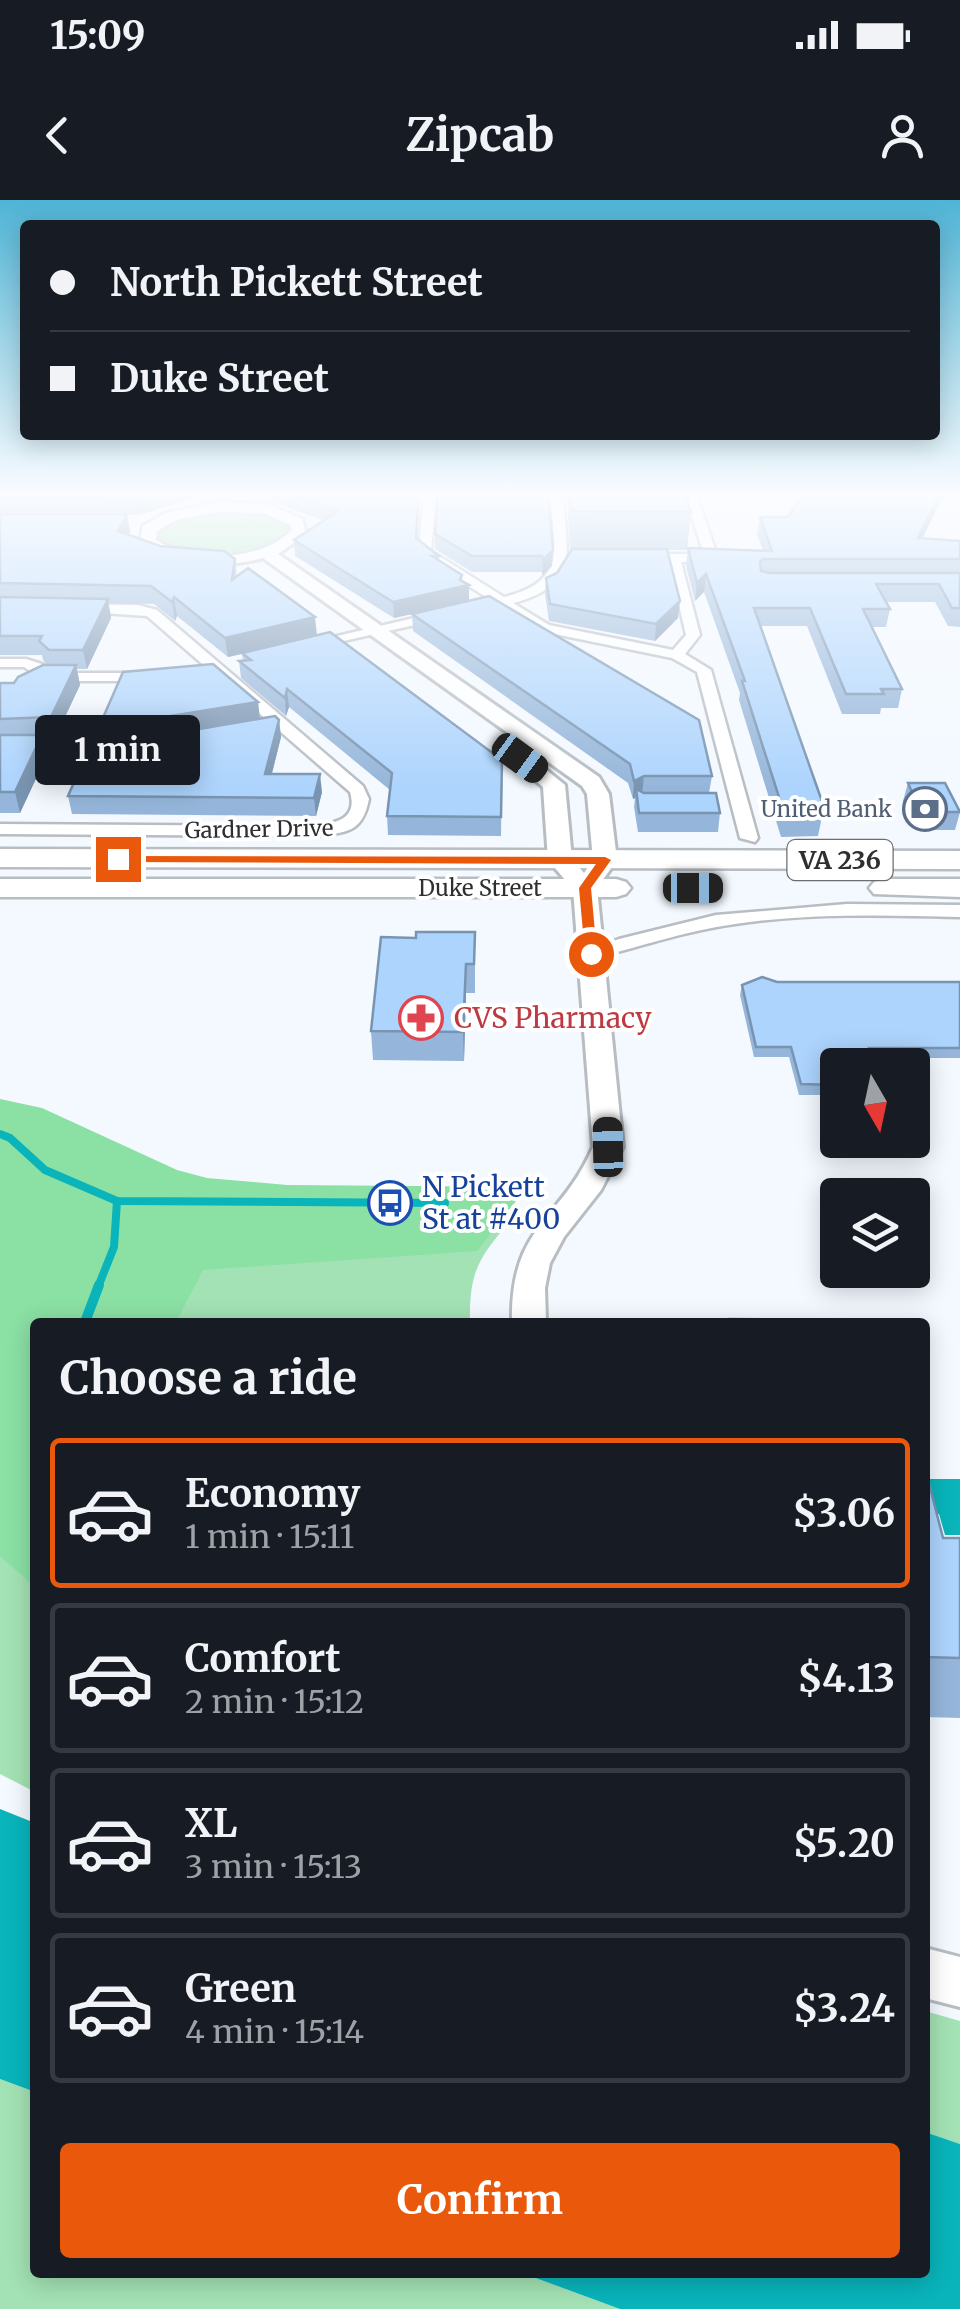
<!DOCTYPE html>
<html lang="en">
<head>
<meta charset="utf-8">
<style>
  body { margin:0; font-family:Merriweather,serif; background:#20242c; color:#f1f3f6; height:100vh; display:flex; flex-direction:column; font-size:38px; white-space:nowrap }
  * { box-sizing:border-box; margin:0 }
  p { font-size:32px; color:#9ea1a6 }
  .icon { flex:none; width:55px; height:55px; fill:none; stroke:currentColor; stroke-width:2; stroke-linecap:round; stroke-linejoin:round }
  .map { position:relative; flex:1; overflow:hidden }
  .panel { position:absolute; left:30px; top:1118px; width:900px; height:960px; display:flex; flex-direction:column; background:#171b24; border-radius:10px; box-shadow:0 5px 25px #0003 }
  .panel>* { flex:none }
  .banner { position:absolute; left:20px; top:20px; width:920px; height:220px; border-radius:10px; box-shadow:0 5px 25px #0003; display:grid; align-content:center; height:220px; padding:0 30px; background:#171b24 }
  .needle { width:65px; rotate:171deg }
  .controls { position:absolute; left:820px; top:848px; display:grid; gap:20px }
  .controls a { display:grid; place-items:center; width:110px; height:110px; border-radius:10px; background:#171b24; box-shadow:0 5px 25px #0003; font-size:50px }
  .end { position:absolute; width:45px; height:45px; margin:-22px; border:12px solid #ea580c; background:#fff; box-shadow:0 0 0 5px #fff }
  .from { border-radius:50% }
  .bubble { position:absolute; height:70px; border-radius:10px; background:#171b24; box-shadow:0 5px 25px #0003; font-size:32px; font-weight:700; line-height:70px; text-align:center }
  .car { position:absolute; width:30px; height:60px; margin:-30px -15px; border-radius:12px; box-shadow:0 0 8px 2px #0007; background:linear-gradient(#222 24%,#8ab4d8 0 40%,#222 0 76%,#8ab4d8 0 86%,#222 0) }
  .banner b { display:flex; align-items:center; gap:35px; height:95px; font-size:38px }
  .banner b+b { border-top:2px solid #363941 }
  .banner i { width:25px; height:25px; background:#f1f3f6 }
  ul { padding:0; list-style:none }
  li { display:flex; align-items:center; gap:30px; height:150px; margin:0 20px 15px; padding:0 10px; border:5px solid #363941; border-radius:10px }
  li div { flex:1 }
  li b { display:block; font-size:38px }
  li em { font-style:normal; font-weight:700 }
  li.current { border-color:#ea580c }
  li>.icon { width:90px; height:90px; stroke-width:1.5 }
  h2 { padding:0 30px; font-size:45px; line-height:120px }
  .action { display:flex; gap:20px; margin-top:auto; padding:20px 30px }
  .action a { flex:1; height:115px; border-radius:10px; background:#ea580c; color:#fff; font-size:40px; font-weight:700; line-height:115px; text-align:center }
  .status { display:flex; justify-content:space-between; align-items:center; height:70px; padding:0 50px; background:#171b24; direction:ltr }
  .status svg { height:28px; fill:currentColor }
  header { display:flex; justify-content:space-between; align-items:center; height:130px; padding:0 30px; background:#171b24; font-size:45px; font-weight:700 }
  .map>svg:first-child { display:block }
  .green { fill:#a3e2b4 }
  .forest { fill:#8be0a4 }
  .water { fill:#09b4bb }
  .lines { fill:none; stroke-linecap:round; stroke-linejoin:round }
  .stream-far1 { stroke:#09b4bb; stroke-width:8 }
  .stream { stroke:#09b4bb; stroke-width:10 }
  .minor-casing { stroke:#b8bdc2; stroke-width:5 }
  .tertiary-casing { stroke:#b8bdc2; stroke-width:6 }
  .primary-casing { stroke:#b8bdc2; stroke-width:5 }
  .minor { fill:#fff; fill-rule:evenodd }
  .tertiary { fill:#fff; fill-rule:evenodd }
  .primary { fill:#fff; fill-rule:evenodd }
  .wall { fill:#95b6da }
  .shaded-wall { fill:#7994b1 }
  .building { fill:#add4fd; stroke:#7994b1; stroke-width:2.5 }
  .route { fill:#ea580c }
  .labels { text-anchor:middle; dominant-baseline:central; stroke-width:8; stroke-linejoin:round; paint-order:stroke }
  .far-service-label { font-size:22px; fill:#4e5e75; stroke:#fff; text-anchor:end }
  .far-street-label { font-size:22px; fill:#2d2f31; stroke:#fff }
  .shield { fill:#fff; stroke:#6c6d6f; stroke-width:2.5 }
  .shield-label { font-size:25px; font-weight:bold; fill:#2d2f31 }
  .health-label { font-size:28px; fill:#be3a42; stroke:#fff; text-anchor:start }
  .transit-label { font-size:28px; fill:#164399; stroke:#fff; text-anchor:start }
</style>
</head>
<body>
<div class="status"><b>15:09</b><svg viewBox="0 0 49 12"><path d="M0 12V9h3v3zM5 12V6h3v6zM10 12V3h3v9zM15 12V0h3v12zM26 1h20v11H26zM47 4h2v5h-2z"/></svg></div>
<header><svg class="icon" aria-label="back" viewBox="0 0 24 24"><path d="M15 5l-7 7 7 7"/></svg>Zipcab<svg class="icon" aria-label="person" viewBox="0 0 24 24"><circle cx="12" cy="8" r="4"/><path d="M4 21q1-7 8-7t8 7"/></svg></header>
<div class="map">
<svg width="960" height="2109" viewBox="0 0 960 2109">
  <rect width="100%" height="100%" fill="#f3f9ff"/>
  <g class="green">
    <path d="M252,310c15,3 35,5 40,20 -27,30 -107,36 -137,8l6,-13 42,-14z"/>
    <path d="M0,943l114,70 401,2c-34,41 -46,52 -45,107h-435v470l-35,-18z"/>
    <path d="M925,1811l35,10v123l-35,-12z"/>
    <path d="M0,1879l35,13v180l487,1 98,36h-620z"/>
  </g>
  <path class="forest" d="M0,899l42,9 135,62 30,8 80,7 240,2 -50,64 -274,19 -27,52h-141v265l-35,-31z"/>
  <g class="water">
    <path d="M925,1279h35v56h-15l-6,-21h-14z"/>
    <path d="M0,1609l35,14v269l-35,-13z"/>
    <path d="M925,1932l35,12v165h-340l-98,-36 403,-1z"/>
  </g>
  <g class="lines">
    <g class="stream-far1">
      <path d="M0,934l10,4 35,32 72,31 328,2"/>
      <path d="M98,1087l16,-40 3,-46"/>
    </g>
    <path class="stream" d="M85,1122l14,-37"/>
    <g class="minor-casing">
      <g id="minor">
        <path d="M424,293h12l-5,58 73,46c65,-16 50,-50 46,-104h12c5,56 19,93 -49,110l36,22 124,25 13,-15 -17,-73h-32l-6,-4 6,-4h67l-20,-61h12l22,65 -6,4h-31l19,73 -15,19 26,16 47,168 -3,4 -15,-4 -43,-166 -25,-14 -132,-27 -40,-25 -197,44v-6l188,-44 -66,-41 -6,-8z"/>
        <path d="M79,404l59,1 19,5 206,176 6,13c-7,35 -23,33 -54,37l-315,-2v-10l315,2c21,-3 43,-7 35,-34l-203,-176 -73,-5 -2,-3z"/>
        <path d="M0,459h26l22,7 3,7h100l7,4 -7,4h-104l-19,11 -28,4v-8l19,-3 17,-10 -12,-8h-24z"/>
        <path d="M0,542h122l8,5 -8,5h-122z"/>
        <path d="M847,704l113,1v12c-75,-2 -151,-4 -225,7 -50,7 -96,23 -144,35l-10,-6 38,-14 97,-24z"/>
      </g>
    </g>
    <g class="tertiary-casing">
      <g id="tertiary">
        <path d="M218,302l48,2 36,15 4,15 -28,20 321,223 10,17 8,66 -20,28 26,259 -22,43 -37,47 -14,26 -5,25 1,34h-34c-2,-98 49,-100 81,-175l-20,-258 -25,-29 -5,-73 -36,-31 10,-6 7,2 41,33 7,74 12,14 9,-13 -6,-66 -5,-8 -319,-228c-37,10 -93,12 -123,-16l3,-16 23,-13zM218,312l46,1 26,12 2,5c-32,32 -98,33 -136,10l1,-9 19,-11z"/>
        <path d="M925,1748l35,9v50l-35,-9z"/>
      </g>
    </g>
    <g class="primary-casing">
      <g id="primary">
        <path d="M0,649l960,2v18l-960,-2z"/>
        <path d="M0,679h616l10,3 5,6 -5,6 -10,3h-616z"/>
        <path d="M884,679h76v18l-86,-3 -5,-6 5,-6z"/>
      </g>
    </g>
    <use href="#minor" class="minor"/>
    <use href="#tertiary" class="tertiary"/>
    <use href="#primary" class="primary"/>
  </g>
  <g class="wall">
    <path d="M0,293h202l-1,3 -63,19h-11l3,17 -2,3 32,11 75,13 2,17 80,59 185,125 -1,76 -113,-1 -1,-19 3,-26 -101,-83 -3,9 -45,-38 -2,-17h4l-1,-7 -14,3 -51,-41 -2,5 -21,-17 -46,-1 3,15 -24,51h-10l3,16 -25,53h-12l4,17 -27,58h-20v-130h14l34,-18 -5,-5 -1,-5h-42z"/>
    <path d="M268,293h152l-3,46 22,17v5l30,24v16l243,175 -3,17 11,20 -2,19h-80l-4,-25 1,-9 -2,1 -5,-16 -215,-152 -1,-17 36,-8 -54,12 -99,-62 -1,-16 29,-20 -54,-19z"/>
    <path d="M567,293h118l6,19 -4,38h-19l10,68 -23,23 -106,-20 -4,-27 1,-16 11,-5 15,-24h-2z"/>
    <path d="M760,317l162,21 38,3v86l-12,-1 -13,-24h-49l4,7 -4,18h-14l30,62 -4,19h-17l-1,6h-38l-35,-88h-47l64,181 -6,29 -37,1 -42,-137 1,-7 -36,-101 -9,9 -9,-35 2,-18 75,3 -6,-17z"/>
    <path d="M435,334l118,16 -1,16 -10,10v-4h-70l-37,-23z"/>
    <path d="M258,502l2,17 19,1 2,17 -9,37 50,18 -6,24 -244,-2 -4,-18 37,-59 -3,-17z"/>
    <path d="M908,583l52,29 -5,18h-38l-14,-29z"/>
    <path d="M475,732v61h-9l-2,68 -91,-1 -2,-29 45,-93z"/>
    <path d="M777,782h183v76h-88l-34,7v30h-39l-10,-38h-35l-14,-62 2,-10z"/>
    <path d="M925,1268l18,70h17v180l-35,-1z"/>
  </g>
  <g class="shaded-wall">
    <path d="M152,293h50l-1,3 -63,19 -2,-17z"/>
    <path d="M419,293h1l-4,60v-15z"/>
    <path d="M940,293h5l-31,62 4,-17z"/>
    <path d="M127,314l3,18 -9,17 -3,-18z"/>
    <path d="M553,350l-1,16 -10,10 1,-16z"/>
    <path d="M706,374l-2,18 -9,9 2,-18z"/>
    <path d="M462,375v11l7,-1v16l-75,17 -1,-16 67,-22z"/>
    <path d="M174,397l3,19 -2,5 -3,-19z"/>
    <path d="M108,399l3,19 -24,51 -4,-19z"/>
    <path d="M680,401l-2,17 -23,23 1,-17z"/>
    <path d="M315,417l2,19 -89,21 -3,-19z"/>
    <path d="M76,465l4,20 -25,53 -4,-21z"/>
    <path d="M287,489l2,18 -3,9 -1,-18z"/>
    <path d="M258,502l2,18 -104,17 -4,-18z"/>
    <path d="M279,520l2,17 -14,55 -2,-18z"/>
    <path d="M42,535l5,20 -27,58 -5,-21z"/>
    <path d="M320,574l2,18 -6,24 -2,-18z"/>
    <path d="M644,576l-2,18 -6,-5 -1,9 -2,1 1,-18z"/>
    <path d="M466,764v29l-2,68 -1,-29z"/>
  </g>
  <g class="building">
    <path d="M0,293h152l-16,5 -136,-1z"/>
    <path d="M287,293h132l-3,45 23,18h-7l30,19 -2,5 9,5 -76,17 -99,-62 44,-29z"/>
    <path d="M438,293h110l5,57 -10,10 -1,-4h-70l-37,-22z"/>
    <path d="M570,293h115l6,19 -119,-1z"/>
    <path d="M804,293h136l-22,45 42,3v18h-197l-3,3 1,9 8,2h191v35h-8l-13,-24h-63l14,25h-27l39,80h-21l3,5h-38l-36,-86h-56l70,199h-5l3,9h-37l-43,-135h3l-39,-107 -9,9 -9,-35 84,3 -12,-34h28z"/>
    <path d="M0,314h127l-9,17 42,15 64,5 11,8 -3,21 16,-12 67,49 -90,21 -51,-41 -2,5 -21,-16 -151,-3z"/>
    <path d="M572,349h95l13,52 -24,23 -106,-20 -4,-26 11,-5z"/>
    <path d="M489,396l210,124 13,56h-68l-10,5 -4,-17 -218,-150z"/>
    <path d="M0,397l108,2 -25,51h-34l-10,-9 3,-5h-42z"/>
    <path d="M330,432l172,128 -1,57 -114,-1 5,-43 -105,-84 -2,9 -46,-37 12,-1 -9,-7z"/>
    <path d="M213,464l45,38 -106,17 -50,1 21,-48z"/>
    <path d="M43,465h33l-25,52 -51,2v-36h14l4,-6z"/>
    <path d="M275,516l4,4 -14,54h55l-6,24 -246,-2 26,-59h59z"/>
    <path d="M0,535h42l-27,57h-15z"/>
    <path d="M908,583h37l15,29h-39z"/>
    <path d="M636,589l8,4h72l4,20h-81z"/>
    <path d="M416,732h59l-1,32h-8l-3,68 -92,-1 10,-94 35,1z"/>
    <path d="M762,777l15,5h183v66h-91l5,17h-36v20l-37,-1 -10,-37h-35l-14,-62z"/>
    <path d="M729,1119l123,1v2h-123z"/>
    <path d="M925,1268l18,70h17v120l-35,-1z"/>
  </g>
  <linearGradient id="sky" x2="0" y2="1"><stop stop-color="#4fb4d6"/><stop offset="0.5" stop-color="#fafcff"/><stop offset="1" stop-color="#fafcff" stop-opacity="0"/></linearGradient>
  <rect width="960" height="588" fill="url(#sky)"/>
  <path class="route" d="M113,656l492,1 6,3 -20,28 6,66 -6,3 -6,-3 -6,-66 17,-24 -478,-2z"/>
  <defs>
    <g id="bank-ring" transform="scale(2.25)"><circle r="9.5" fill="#fff" stroke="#5c6f8a" stroke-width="1.5"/><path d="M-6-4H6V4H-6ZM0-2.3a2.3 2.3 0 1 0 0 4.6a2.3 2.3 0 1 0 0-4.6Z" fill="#5c6f8a"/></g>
    <g id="pharmacy-ring" transform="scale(2.25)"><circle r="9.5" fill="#fff" stroke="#e0444e" stroke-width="1.5"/><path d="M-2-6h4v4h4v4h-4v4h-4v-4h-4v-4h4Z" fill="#e0444e"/></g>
    <g id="bus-ring" transform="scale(2.25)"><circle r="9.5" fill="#fff" stroke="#1a4fb4" stroke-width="1.5"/><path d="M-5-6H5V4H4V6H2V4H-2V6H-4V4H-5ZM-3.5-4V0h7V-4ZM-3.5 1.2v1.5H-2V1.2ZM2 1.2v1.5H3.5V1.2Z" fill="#1a4fb4"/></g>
  </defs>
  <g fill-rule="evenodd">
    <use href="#bank-ring" x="925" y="609"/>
    <use href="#pharmacy-ring" x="421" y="818"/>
    <use href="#bus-ring" x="390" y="1003"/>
  </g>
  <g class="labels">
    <g class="far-service-label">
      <text x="892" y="609">United Bank</text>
    </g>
    <g class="far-street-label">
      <text transform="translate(259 629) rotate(-1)">Gardner Drive</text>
      <text x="480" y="688">Duke Street</text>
    </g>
    <rect class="shield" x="787.5" y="640" width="105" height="40" rx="8"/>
    <g class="shield-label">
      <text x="840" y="660">VA 236</text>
    </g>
    <g class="health-label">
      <text x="454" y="818">CVS Pharmacy</text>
    </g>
    <g class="transit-label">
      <text x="422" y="987">N Pickett<tspan x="422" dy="32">St at #400</tspan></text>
    </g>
  </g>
</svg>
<div class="controls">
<a><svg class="needle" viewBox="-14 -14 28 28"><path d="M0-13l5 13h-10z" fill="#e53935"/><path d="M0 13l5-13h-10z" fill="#9ea1a6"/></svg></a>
<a><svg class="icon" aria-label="layers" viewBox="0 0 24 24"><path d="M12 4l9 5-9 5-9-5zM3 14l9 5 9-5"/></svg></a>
</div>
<i class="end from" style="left:591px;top:754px"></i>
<i class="end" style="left:118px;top:659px"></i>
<div class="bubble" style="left:35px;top:515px;width:165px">1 min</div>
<i class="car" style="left:520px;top:558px;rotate:126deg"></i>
<i class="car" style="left:693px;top:688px;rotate:90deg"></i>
<i class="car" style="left:608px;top:947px;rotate:359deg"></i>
<div class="banner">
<b><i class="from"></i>North Pickett Street</b>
<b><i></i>Duke Street</b>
</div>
<section class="panel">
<h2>Choose a ride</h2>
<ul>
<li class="current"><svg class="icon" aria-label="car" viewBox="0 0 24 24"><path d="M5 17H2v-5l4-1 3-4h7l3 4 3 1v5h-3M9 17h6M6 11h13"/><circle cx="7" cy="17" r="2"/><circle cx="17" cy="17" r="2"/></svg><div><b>Economy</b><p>1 min · 15:11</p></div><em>$3.06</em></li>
<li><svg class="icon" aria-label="car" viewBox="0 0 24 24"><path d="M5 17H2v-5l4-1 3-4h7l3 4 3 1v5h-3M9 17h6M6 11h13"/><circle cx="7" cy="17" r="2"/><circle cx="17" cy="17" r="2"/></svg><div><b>Comfort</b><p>2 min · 15:12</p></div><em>$4.13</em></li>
<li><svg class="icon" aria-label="car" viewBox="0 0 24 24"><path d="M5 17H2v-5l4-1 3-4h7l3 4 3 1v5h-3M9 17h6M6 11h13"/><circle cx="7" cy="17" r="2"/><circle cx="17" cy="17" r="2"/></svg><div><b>XL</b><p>3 min · 15:13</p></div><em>$5.20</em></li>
<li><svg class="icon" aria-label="car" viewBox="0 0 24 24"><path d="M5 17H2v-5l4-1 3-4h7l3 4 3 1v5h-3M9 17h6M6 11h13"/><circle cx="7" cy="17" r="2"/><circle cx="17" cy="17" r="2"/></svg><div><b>Green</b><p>4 min · 15:14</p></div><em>$3.24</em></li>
</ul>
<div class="action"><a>Confirm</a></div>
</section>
</div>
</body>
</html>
